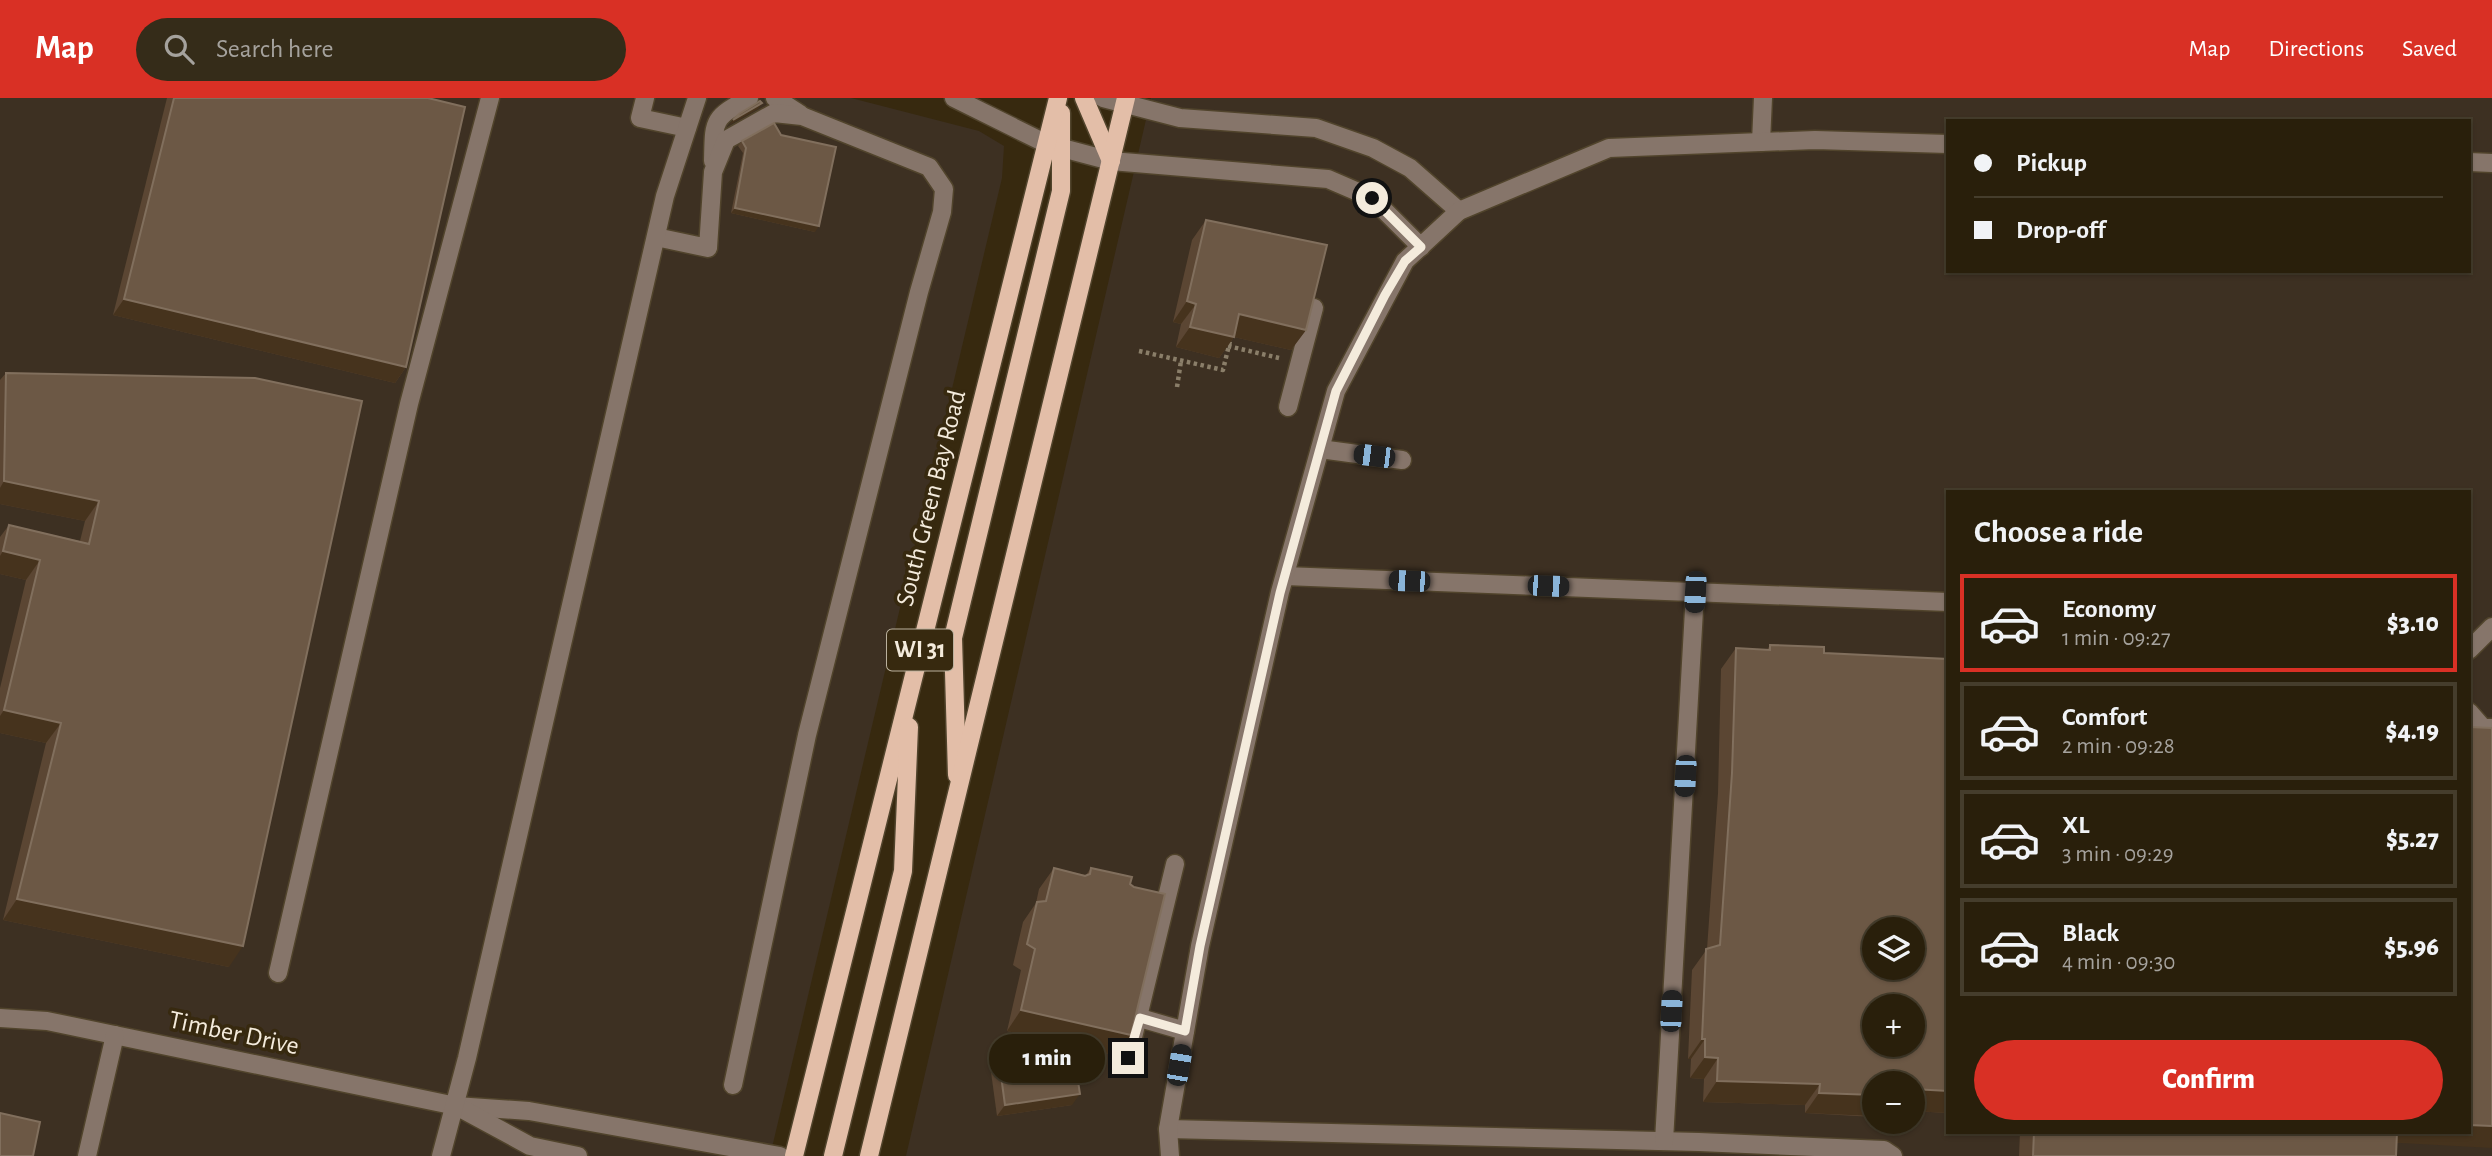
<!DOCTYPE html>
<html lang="en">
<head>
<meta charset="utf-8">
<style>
  body { margin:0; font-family:"Alegreya Sans",sans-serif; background:#352c19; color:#f1f3f6; height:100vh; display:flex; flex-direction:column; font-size:26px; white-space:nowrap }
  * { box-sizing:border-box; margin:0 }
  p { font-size:23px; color:#a5a29d }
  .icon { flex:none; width:38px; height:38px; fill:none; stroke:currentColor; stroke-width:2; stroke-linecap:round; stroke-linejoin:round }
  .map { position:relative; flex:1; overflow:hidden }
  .side { position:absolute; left:1946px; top:392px; width:525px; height:644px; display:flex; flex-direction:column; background:#291f0b; border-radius:0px; box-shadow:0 2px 5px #0004,0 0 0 2px #453d2c }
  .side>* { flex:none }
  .guide { position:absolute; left:1946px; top:21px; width:525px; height:154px; border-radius:0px; box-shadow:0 2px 5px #0004,0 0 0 2px #453d2c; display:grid; align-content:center; height:154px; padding:0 28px; background:#291f0b }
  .controls { position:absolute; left:1862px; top:819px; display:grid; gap:14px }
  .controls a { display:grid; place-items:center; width:63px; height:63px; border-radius:50%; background:#291f0b; box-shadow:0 2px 5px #0004,0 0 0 2px #453d2c; font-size:35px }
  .end { position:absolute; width:32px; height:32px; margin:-16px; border:9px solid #f4ebdc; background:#111; box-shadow:0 0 0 4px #111 }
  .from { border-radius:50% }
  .bubble { position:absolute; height:49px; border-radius:24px; background:#291f0b; box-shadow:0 2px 5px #0004,0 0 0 2px #453d2c; font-size:23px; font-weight:800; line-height:49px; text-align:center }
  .car { position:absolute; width:21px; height:42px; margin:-21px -10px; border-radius:9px; box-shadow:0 0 5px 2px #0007; background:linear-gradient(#222 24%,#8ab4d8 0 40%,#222 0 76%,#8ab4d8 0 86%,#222 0) }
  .guide b { display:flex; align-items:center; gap:24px; height:66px; font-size:26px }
  .guide b+b { border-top:2px solid #453d2c }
  .guide i { width:18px; height:18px; background:#f1f3f6 }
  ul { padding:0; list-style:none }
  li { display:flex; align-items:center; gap:21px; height:98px; margin:0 14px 10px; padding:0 14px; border:4px solid #453d2c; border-radius:0px }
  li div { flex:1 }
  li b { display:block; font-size:26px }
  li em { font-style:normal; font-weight:800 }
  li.selected { border-color:#d93025 }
  li>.icon { width:63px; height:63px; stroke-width:1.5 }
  h2 { padding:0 28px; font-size:32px; line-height:84px }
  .cta { display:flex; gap:14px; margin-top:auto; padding:14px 28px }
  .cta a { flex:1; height:80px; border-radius:42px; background:#d93025; color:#fff; font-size:28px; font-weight:800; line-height:80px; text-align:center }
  header { display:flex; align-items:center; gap:42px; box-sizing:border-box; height:98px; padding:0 35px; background:#d93025; color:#fff }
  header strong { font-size:33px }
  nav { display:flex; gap:38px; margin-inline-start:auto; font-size:24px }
  .search { width:490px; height:63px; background:#352c19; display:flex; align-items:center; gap:18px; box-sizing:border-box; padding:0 24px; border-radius:38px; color:#a5a29d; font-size:26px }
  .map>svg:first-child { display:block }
  .commercial { fill:#3d3022; fill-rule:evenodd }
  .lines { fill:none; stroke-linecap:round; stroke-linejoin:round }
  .minor-casing { stroke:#51442c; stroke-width:21 }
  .major-casing { stroke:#51442c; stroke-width:21 }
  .path { stroke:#8a7e69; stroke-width:4.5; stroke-dasharray:3.5 3.5; stroke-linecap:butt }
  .minor { stroke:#86756a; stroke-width:18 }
  .major { stroke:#e3bea8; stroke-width:18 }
  .wall { fill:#5b4633 }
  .shaded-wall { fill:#46331d }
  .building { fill:#6c5845; stroke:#816f5d; stroke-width:2; fill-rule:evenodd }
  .route { stroke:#f4ebdc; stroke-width:9 }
  .labels { text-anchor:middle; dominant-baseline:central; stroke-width:7; stroke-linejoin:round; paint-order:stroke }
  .shield { fill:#37290f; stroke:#bbb19e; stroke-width:2 }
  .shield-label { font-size:24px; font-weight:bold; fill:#f4ebdc }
  .street-label { font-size:26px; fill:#f4ebdc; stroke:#37290f }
</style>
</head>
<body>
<header>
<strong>Map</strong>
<div class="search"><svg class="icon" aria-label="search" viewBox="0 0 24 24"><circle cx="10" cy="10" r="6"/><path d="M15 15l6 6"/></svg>Search here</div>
<nav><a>Map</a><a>Directions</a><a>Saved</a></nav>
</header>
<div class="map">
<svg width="2492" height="1058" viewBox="0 0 2492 1058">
  <rect width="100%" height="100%" fill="#37290f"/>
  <g class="commercial">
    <path d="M0,0h851l128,33 25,15 -2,32 -232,978h-770z"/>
    <path d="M1151,0h1341v1058h-1586zM1948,23h521v150h-521zM1948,394h521v640h-521zM1874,831h39v39h-39zM1874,908h39v39h-39zM1874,985h39v39h-39z"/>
  </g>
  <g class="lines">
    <g class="minor-casing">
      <g id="minor">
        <path d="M645,0l-5,20 47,10"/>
        <path d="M775,0l25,16"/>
        <path d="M954,0l93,46 64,17 217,18 44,19 49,49"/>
        <path d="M1103,0l77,20 136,10 57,20 37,20 49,43"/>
        <path d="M1761,44l2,-44"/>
        <path d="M713,63c1,-42 -1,-42 36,-63"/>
        <path d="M2469,64l23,1"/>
        <path d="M656,139l52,11 5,-76 13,-32 48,-27 28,3 127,51 15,22 -2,23 -23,80 -112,443 -74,350"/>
        <path d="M1288,309l26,-99"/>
        <path d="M1320,351l82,11"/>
        <path d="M1285,478l663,26"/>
        <path d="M2469,552l23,-23"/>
        <path d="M2469,614l14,16h9"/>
        <path d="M278,875l131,-569 81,-306"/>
        <path d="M0,920l47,3 409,85 73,5 251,45"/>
        <path d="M1140,920l45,13"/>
        <path d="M1128,960l47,-194"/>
        <path d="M462,1011l68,37 48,10"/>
        <path d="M1168,1031l531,13 185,8 9,6"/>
        <path d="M1664,1043l31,-549"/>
        <path d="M87,1058l28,-121"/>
        <path d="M441,1058l26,-98 198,-862 32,-98"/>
        <path d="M1170,1058l-2,-27 32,-183 80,-354 56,-201 69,-130 54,-50 150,-63 206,-8 133,4"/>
      </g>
    </g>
    <g class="major-casing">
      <g id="major">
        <path d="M1084,0l27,63"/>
        <path d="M957,677l-4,-137 108,-447v-78"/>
        <path d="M794,1058l264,-1058"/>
        <path d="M833,1058l70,-285 6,-144"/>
        <path d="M869,1058l257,-1058"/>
      </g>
    </g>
    <g class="path">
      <path d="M1228,248l51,12"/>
      <path d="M1139,253l84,19 7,-29"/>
      <path d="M1177,289l4,-26"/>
    </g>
    <use href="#minor" class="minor"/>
    <use href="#major" class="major"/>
  </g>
  <g class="wall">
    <path d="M167,0h261l-22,269 -11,16 -282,-68z"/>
    <path d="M781,37l34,97 -84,-19 12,-60 -5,-7 4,-5z"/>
    <path d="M1206,122l100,110 -15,20 -57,-13 -15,21 -43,-11 5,-23 -8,-2 19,-82z"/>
    <path d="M6,275l249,5 -26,589 -226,-47 43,-177 -46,-10v-45l26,-108 -26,-6v-37l9,-12 71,16 5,-20 -85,-17v-124z"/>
    <path d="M1770,547l54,8 124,6v454l-35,-2 -39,-28v34l-69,-4v-8l-102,-3 1,-23 -14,-1 1,-19h-3l4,-89 15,-21 11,-156 3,-124 15,-21 31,2z"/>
    <path d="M1054,770l32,7 5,-7 39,16 1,151 -14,21 -110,-25 14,-61 -8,-5 10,-43 13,-19 3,-14z"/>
    <path d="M999,963l73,44 -75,11 -6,-44z"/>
    <path d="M2020,1034h449l-72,11 -1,13h-377z"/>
  </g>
  <g class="shaded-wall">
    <path d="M762,5l-4,6 -29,16 4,-5z"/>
    <path d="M735,110l84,18 -4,6 -84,-19z"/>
    <path d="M124,201l282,68 -11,16 -282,-68z"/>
    <path d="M1187,203l9,3 -15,20 -8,-2z"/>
    <path d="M1239,216l67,16 -15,20 -57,-13 -15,21 -43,-11 14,-20z"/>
    <path d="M4,383l95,20 -14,20 -85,-17v-16z"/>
    <path d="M3,453l37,9 -14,20 -26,-6v-18z"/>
    <path d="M4,612l57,13 -15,20 -46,-10v-17z"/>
    <path d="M17,801l226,47 -14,21 -226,-47z"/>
    <path d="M1021,912l110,25 -14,21 -110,-25z"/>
    <path d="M1702,941h3l-14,20h-3z"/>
    <path d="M1705,959l13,1 -14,21 -14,-1z"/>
    <path d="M1717,983l103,3 -15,21 -102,-3z"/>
    <path d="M1913,991l35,2v22l-35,-2z"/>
    <path d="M1819,995l55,2v21l-69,-3z"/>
    <path d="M1080,996l-8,11 -75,11 8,-11z"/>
    <path d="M2469,1027l23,1v22l-109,-6 7,-10h79z"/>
  </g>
  <g class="building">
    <path d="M174,0h254l37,9 -59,260 -282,-68z"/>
    <path d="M760,3l2,2 -29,17 6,-6z"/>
    <path d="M774,25l7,12 55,12 -17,79 -84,-18 11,-60 -4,-7z"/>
    <path d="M1206,122l121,25 -21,85 -67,-16 -5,23 -44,-10 6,-23 -9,-3z"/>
    <path d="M6,275l249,5 107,23 -119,545 -226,-47 44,-176 -57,-13 36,-150 -37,-9 6,-26 80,19 10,-43 -95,-20z"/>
    <path d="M1770,547l54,2v6l124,6v432l-35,-2v-6h-39v12l-55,-2 1,-9 -103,-3 1,-23 -13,-1v-18h-3l4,-90 14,-4 12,-172 4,-125 34,2zM1874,831h39v39h-39zM1874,908h39v39h-39z"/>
    <path d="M2469,629l23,1v398l-23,-1z"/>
    <path d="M1054,770l31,8 5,-2 1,-6 41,9 -2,7 4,3 31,7 -34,141 -110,-25 14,-61 -8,-5 10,-42 9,-1z"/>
    <path d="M1073,952l7,44 -75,11 -6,-44z"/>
    <path d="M0,1015l40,9 -7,34h-33z"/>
    <path d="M2034,1034h363l-1,24h-363z"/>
  </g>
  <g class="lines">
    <path class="route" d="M1128,960l12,-40 45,13 15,-85 80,-353 56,-202 49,-96 20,-34 16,-14 -49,-49"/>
  </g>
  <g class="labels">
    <rect class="shield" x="887" y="531.5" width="66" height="41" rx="5"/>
    <g class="shield-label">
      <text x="920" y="552">WI 31</text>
    </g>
    <g class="street-label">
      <text transform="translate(931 400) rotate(-76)">South Green Bay Road</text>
      <text transform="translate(234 935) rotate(12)">Timber Drive</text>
    </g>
  </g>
</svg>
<div class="controls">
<a><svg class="icon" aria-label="layers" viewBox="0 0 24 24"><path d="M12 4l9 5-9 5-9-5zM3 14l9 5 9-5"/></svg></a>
<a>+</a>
<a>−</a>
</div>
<i class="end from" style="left:1372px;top:100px"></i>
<i class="end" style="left:1128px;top:960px"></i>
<div class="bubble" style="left:989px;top:936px;width:116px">1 min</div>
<i class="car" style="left:1374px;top:358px;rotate:277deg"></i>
<i class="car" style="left:1409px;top:483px;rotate:272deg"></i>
<i class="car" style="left:1548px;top:488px;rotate:92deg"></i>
<i class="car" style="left:1695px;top:494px;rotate:183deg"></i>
<i class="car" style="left:1685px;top:678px;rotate:183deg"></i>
<i class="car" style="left:1671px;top:913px;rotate:3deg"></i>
<i class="car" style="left:1179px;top:967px;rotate:10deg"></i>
<div class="guide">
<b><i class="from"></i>Pickup</b>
<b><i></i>Drop-off</b>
</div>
<section class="side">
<h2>Choose a ride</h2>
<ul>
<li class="selected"><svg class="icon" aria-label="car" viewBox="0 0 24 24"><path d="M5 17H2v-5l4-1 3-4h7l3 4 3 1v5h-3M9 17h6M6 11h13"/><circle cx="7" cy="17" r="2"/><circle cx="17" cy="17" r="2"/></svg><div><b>Economy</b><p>1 min · 09:27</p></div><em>$3.10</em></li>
<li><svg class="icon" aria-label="car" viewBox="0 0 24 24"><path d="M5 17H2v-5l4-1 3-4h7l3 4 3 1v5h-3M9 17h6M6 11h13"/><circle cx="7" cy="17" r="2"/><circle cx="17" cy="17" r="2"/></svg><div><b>Comfort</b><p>2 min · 09:28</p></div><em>$4.19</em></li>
<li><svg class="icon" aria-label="car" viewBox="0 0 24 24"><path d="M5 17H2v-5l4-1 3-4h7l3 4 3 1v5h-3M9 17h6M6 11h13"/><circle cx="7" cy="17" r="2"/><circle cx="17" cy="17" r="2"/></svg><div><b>XL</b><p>3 min · 09:29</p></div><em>$5.27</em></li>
<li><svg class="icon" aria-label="car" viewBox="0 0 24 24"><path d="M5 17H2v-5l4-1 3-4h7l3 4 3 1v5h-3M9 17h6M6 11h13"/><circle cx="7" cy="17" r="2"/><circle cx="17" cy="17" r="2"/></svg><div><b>Black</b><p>4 min · 09:30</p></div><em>$5.96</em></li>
</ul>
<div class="cta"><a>Confirm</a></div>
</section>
</div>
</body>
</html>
